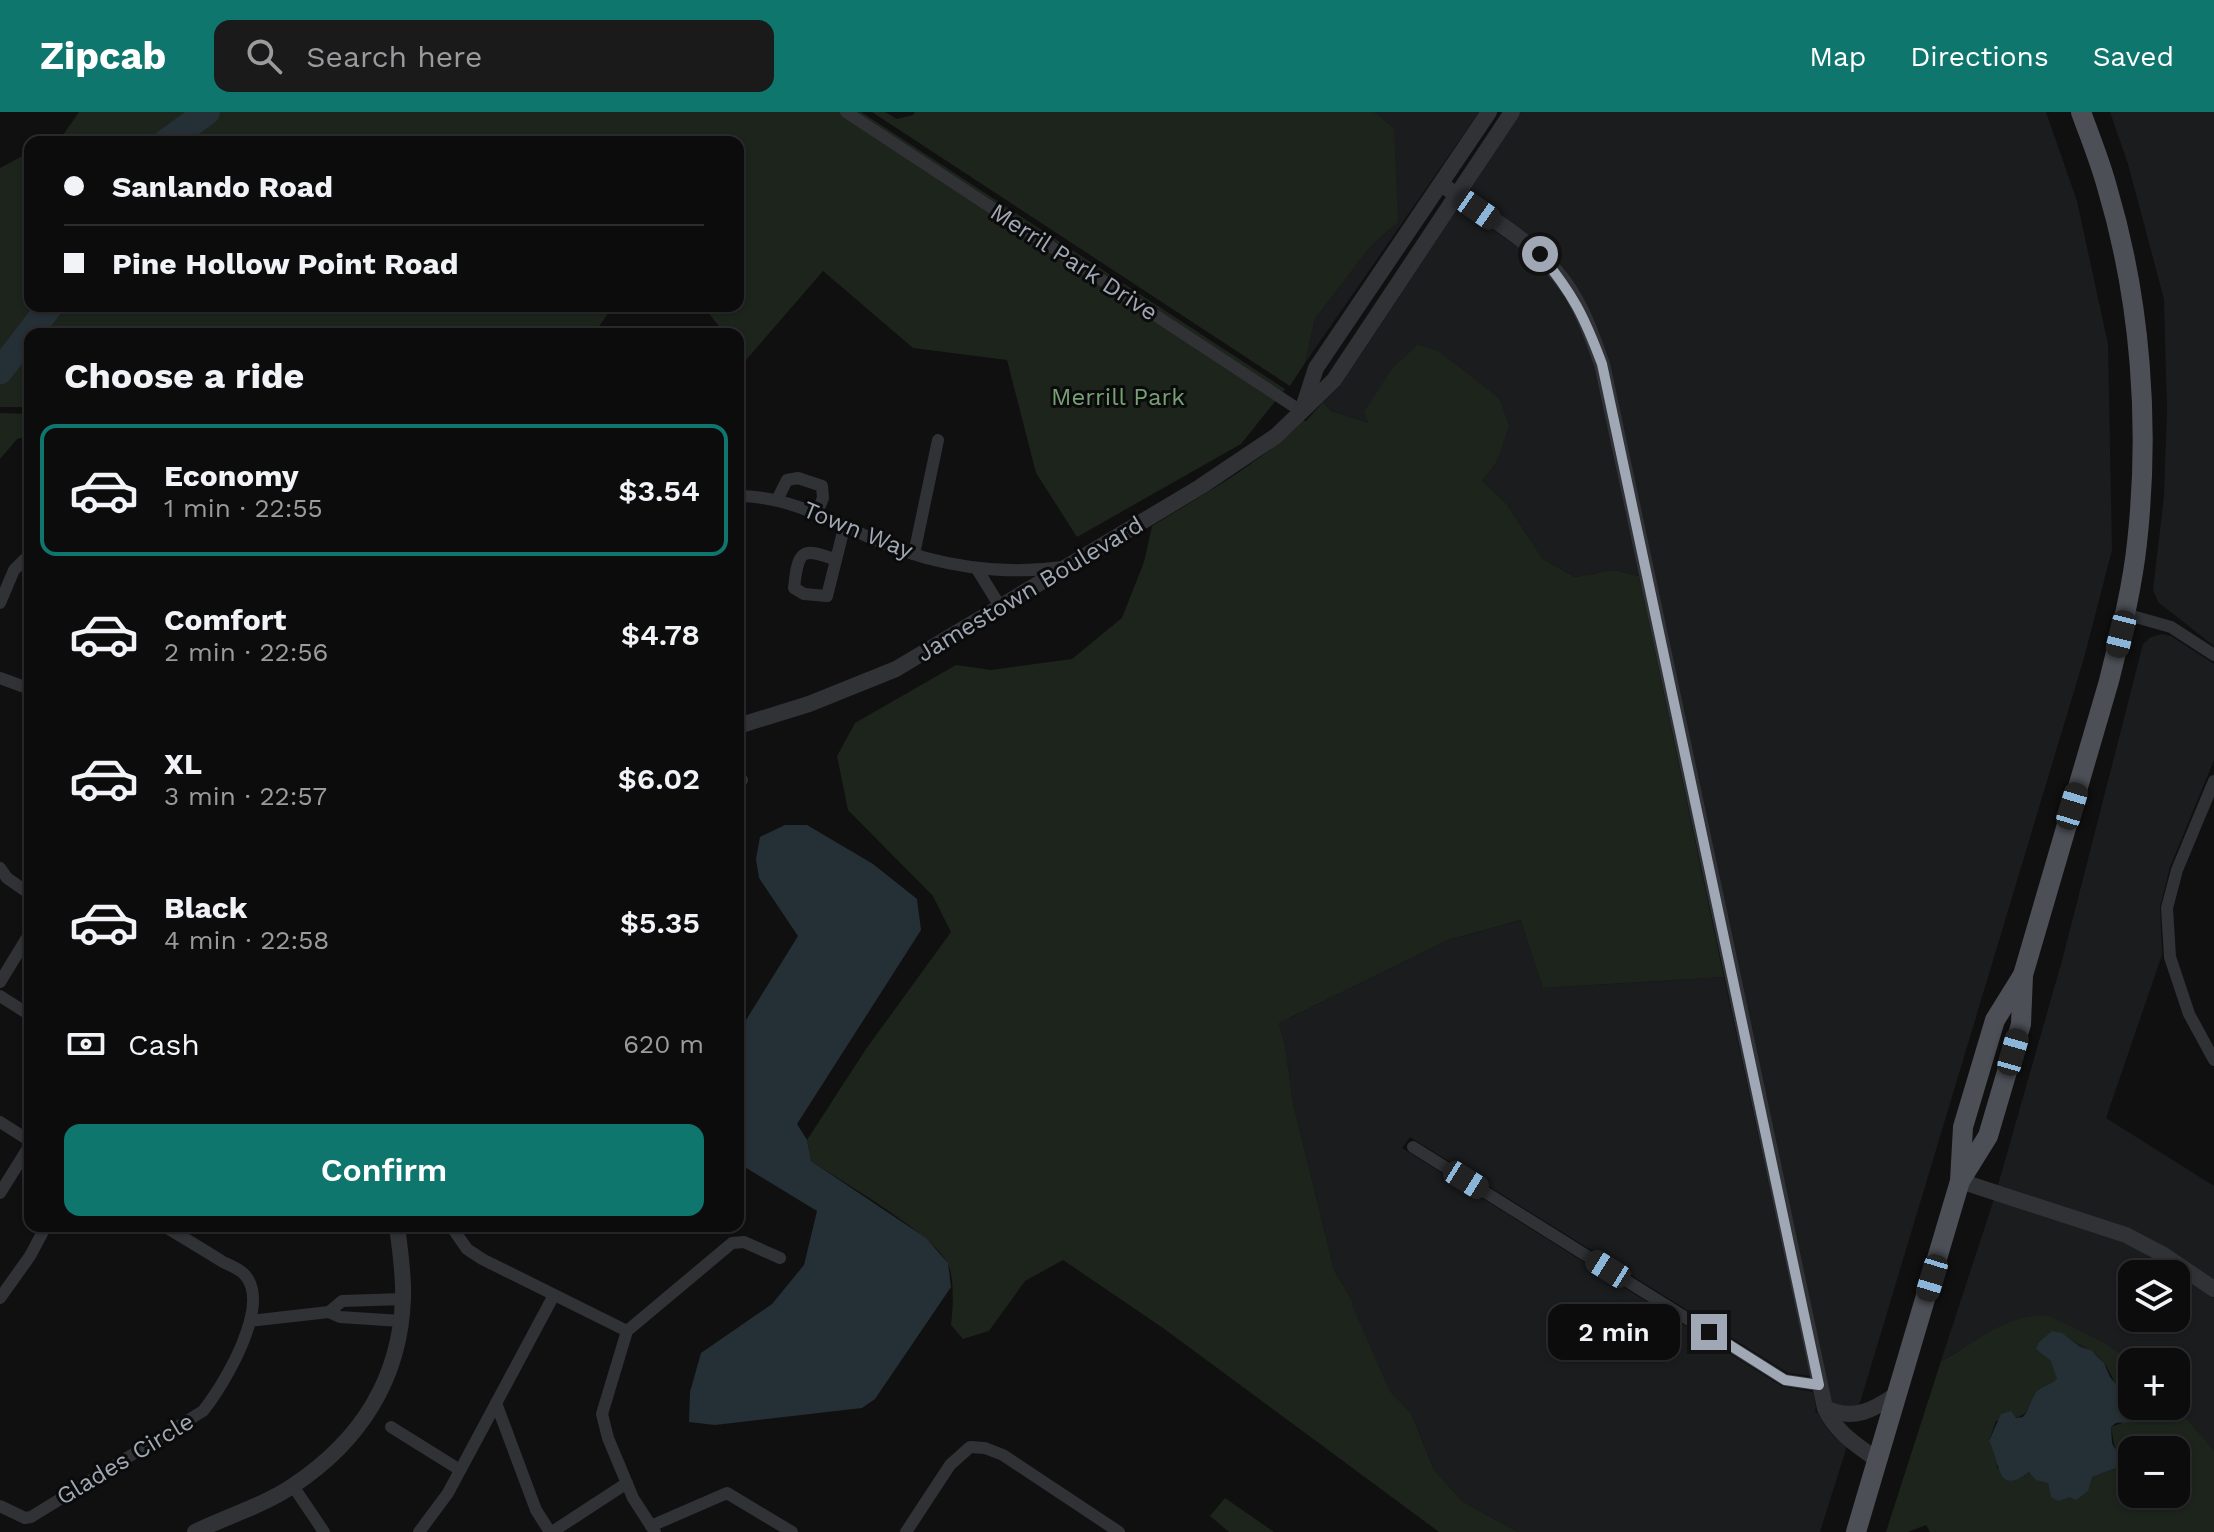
<!DOCTYPE html>
<html lang="en">
<head>
<meta charset="utf-8">
<style>
  body { margin:0; font-family:"Work Sans",sans-serif; background:#1a1a1b; color:#f1f3f6; height:100vh; display:flex; flex-direction:column; font-size:30px; white-space:nowrap }
  * { box-sizing:border-box; margin:0 }
  p { font-size:26px; color:#9a9b9d }
  .icon { flex:none; width:44px; height:44px; fill:none; stroke:currentColor; stroke-width:2; stroke-linecap:round; stroke-linejoin:round }
  .map { position:relative; flex:1; overflow:hidden }
  .panel { position:absolute; left:24px; top:216px; width:720px; height:904px; display:flex; flex-direction:column; background:#0c0c0d; border-radius:16px; box-shadow:0 2px 6px #0004,0 0 0 2px #2c2c2e }
  .panel>* { flex:none }
  .guide { position:absolute; left:24px; top:24px; width:720px; height:176px; border-radius:16px; box-shadow:0 2px 6px #0004,0 0 0 2px #2c2c2e; display:grid; align-content:center; height:176px; padding:0 40px; background:#0c0c0d }
  .tools { position:absolute; left:2118px; top:1148px; display:grid; gap:16px }
  .tools a { display:grid; place-items:center; width:72px; height:72px; border-radius:16px; background:#0c0c0d; box-shadow:0 2px 6px #0004,0 0 0 2px #2c2c2e; font-size:40px }
  .end { position:absolute; width:36px; height:36px; margin:-18px; border:10px solid #9fa8b4; background:#111; box-shadow:0 0 0 4px #111 }
  .from { border-radius:50% }
  .bubble { position:absolute; height:56px; border-radius:16px; background:#0c0c0d; box-shadow:0 2px 6px #0004,0 0 0 2px #2c2c2e; font-size:26px; font-weight:600; line-height:56px; text-align:center }
  .car { position:absolute; width:24px; height:48px; margin:-24px -12px; border-radius:10px; box-shadow:0 0 6px 2px #0007; background:linear-gradient(#222 24%,#8ab4d8 0 40%,#222 0 76%,#8ab4d8 0 86%,#222 0) }
  .guide b { display:flex; align-items:center; gap:28px; height:76px; font-size:30px }
  .guide b+b { border-top:2px solid #2c2c2e }
  .guide i { width:20px; height:20px; background:#f1f3f6 }
  ul { padding:0; list-style:none }
  li { display:flex; align-items:center; gap:24px; height:132px; margin:0 16px 12px; padding:0 24px; border:4px solid transparent; border-radius:16px }
  li div { flex:1 }
  li b { display:block; font-size:30px }
  li em { font-style:normal; font-weight:600 }
  li.on { border-color:#0f766e }
  li>.icon { width:72px; height:72px; stroke-width:1.5 }
  h2 { padding:0 40px; font-size:36px; line-height:96px }
  .pay { display:flex; align-items:center; gap:20px; height:88px; padding:0 40px; font-size:30px }
  .pay p { margin-inline-start:auto }
  .cta { display:flex; gap:16px; margin-top:auto; padding:16px 40px }
  .cta a { flex:1; height:92px; border-radius:16px; background:#0f766e; color:#fff; font-size:32px; font-weight:600; line-height:92px; text-align:center }
  header { display:flex; align-items:center; gap:48px; box-sizing:border-box; height:112px; padding:0 40px; background:#0f766e; color:#fff }
  header strong { font-size:38px }
  nav { display:flex; gap:44px; margin-inline-start:auto; font-size:28px }
  .search { width:560px; height:72px; background:#1a1a1b; display:flex; align-items:center; gap:20px; box-sizing:border-box; padding:0 28px; border-radius:16px; color:#9a9b9d; font-size:30px }
  .map>svg:first-child { display:block }
  .built { fill:#1b1c1e; fill-rule:evenodd }
  .green { fill:#1c241c; fill-rule:evenodd }
  .water { fill:#253036 }
  .lines { fill:none; stroke-linecap:round; stroke-linejoin:round }
  .river { stroke:#253036; stroke-width:26 }
  .minor { stroke:#303236; stroke-width:12 }
  .tertiary { stroke:#303236; stroke-width:16 }
  .primary { stroke:#4c4f56; stroke-width:20 }
  .route { stroke:#9fa8b4; stroke-width:10 }
  .labels { text-anchor:middle; dominant-baseline:central; stroke-width:6; stroke-linejoin:round; paint-order:stroke }
  .street-label { font-size:24px; fill:#9fa8b4; stroke:#0b0b0c }
  .park-label { font-size:24px; fill:#76a174; stroke:#0b0b0c }
</style>
</head>
<body>
<header>
<strong>Zipcab</strong>
<div class="search"><svg class="icon" aria-label="search" viewBox="0 0 24 24"><circle cx="10" cy="10" r="6"/><path d="M15 15l6 6"/></svg>Search here</div>
<nav><a>Map</a><a>Directions</a><a>Saved</a></nav>
</header>
<div class="map">
<svg width="2214" height="1420" viewBox="0 0 2214 1420">
  <rect width="100%" height="100%" fill="#101011"/>
  <g class="built">
    <path d="M1374,0h105l-174,251 10,-44 55,-72 28,-25z"/>
    <path d="M1521,0h525l31,89 31,143 4,206 -28,108 -225,748 -4,2 -24,-5 -223,-1046 -34,-74 -28,-33 -79,-55z"/>
    <path d="M2110,0h104v534l-56,-44 -5,-12 11,-94 3,-86 -3,-111 -36,-135z"/>
    <path d="M1459,94l76,53 25,30 19,34 15,42 45,211 -26,-6 -38,7 -32,-18 -37,-56 -24,-22 14,-18 3,-65 -20,-13 -110,38 -38,-12 -8,-9 17,-16z"/>
    <path d="M2162,522l9,2 43,28v96l-44,107 -10,40 2,48 -56,163 108,68v95l-86,-53 -130,-43 65,-228 80,-313 8,-7z"/>
    <path d="M1522,808l21,68 181,-11 86,399 -22,-3 -378,-236 -8,11 379,238 32,6 3,15 -1,5 4,2 6,12 10,12 12,8 -27,86h-302l-55,-30 -29,-32 -23,-57 -21,-20 -39,-88 2,-3 -19,-32 -41,-167 -8,-57 -6,-23 169,-83z"/>
    <path d="M1994,1087l129,42 35,19 56,38v153l-38,-45v-44h-44l-136,-32 -55,31zM2132,1162h44v44h-44z"/>
  </g>
  <g class="green">
    <path d="M79,0h119l-20,12 -18,18h-111l14,-7z"/>
    <path d="M212,0h649l424,277 -44,55 -164,93 -41,-64 -29,-113 -94,-12 -90,-77 -77,89 -8,-10v-16h-13l-22,-28h35v-164h-568l13,-13z"/>
    <path d="M872,0h13l12,7 16,-4 2,-3h459l20,17 4,93 -28,25 -55,72 -10,44 -15,23z"/>
    <path d="M30,40v154h18l-48,61v-199z"/>
    <path d="M57,194h556l-19,28h-560z"/>
    <path d="M30,227v68h-30v-27z"/>
    <path d="M1417,233l21,6 61,47 10,28 -13,37 -14,18 24,22 37,56 32,18 38,-7 26,6 85,401 -181,11 -22,-68 -73,20 -169,83 6,23 8,57 41,167 19,32 -1,3 38,87 21,21 23,57 29,32 55,30h-79l-276,-204 -100,-68 -38,21 -36,50 -26,8 -12,-14c2,-16 4,-49 -4,-63 -14,-28 -106,-81 -136,-101l-4,-21 59,-91 85,-117 -18,-36 -85,-86 -11,-54 18,-33 101,-58 35,5 81,-11 50,-41 22,-56 8,-36c52,-32 107,-62 151,-105h3l17,-19 8,9 38,12 -5,-11 27,-42z"/>
    <path d="M0,301l30,1v22l-13,3 -17,20z"/>
    <path d="M2049,1204l54,26 29,20v44h44l35,41 3,4v81h-284l-4,-7 -18,7h-22l55,-171c36,-18 66,-49 108,-45zM2052,1219c13,7 30,13 41,21 19,14 25,42 35,62l-6,9 -11,4 4,22 7,4 10,-7 4,4h40v44h-44v-32l-40,15 -4,7 -37,13 -3,-14 -19,-11 -5,4 -27,-8v-12l-8,-15 7,-20c25,-4 31,-2 39,-27l15,-7 7,-8 -1,-10 -17,-27z"/>
    <path d="M1225,1386l49,34h-45l-19,-16z"/>
  </g>
  <g class="water">
    <path d="M785,713h22l66,39 44,35 4,31 -124,194 10,16 4,21 115,77 22,25 3,24 -76,112 -13,9 -147,17 -26,-3 1,-30 11,-39 71,-49 32,-39 13,-54 -79,-48v-130l60,-97 -39,-58 -3,-19 4,-22z"/>
    <path d="M2052,1219l10,2 18,14 11,3 13,13 6,14 15,18v13l7,10 -1,4 -15,1 -5,4 1,16 3,6 7,4 11,-7 3,4h-4v12l-40,15 -4,14 -12,9 -6,-3 -12,4 -7,-4 -3,-14 -12,-3 -7,-8c-33,25 -28,-9 -40,-31l12,-27 10,-3 5,7 7,-1c7,-8 7,-15 12,-23 5,-8 15,-8 22,-15l-6,-18 -15,-12 3,-7z"/>
  </g>
  <g class="lines">
    <g class="river">
      <path d="M166,30l41,-30"/>
      <path d="M0,259l50,-65"/>
    </g>
    <g class="minor">
      <path d="M846,0l455,299"/>
      <path d="M738,384c53,0 97,27 144,47 56,23 120,33 180,24"/>
      <path d="M777,388l10,-20 11,-2 24,8 1,12 -6,15"/>
      <path d="M914,442l24,-114"/>
      <path d="M836,448c-35,-14 -38,-9 -42,28l10,6 23,2 18,-72"/>
      <path d="M977,457l24,39"/>
      <path d="M0,491l14,-33 16,-16"/>
      <path d="M2125,502l46,13 43,28"/>
      <path d="M0,566l30,11"/>
      <path d="M738,669l4,-1"/>
      <path d="M2214,669l-37,89 -10,38 3,49 19,57 25,46"/>
      <path d="M0,756l7,10 23,16"/>
      <path d="M0,870l30,-49"/>
      <path d="M0,884l30,19"/>
      <path d="M0,1010l30,19"/>
      <path d="M1413,1035l372,233 34,5"/>
      <path d="M0,1081l30,-48"/>
      <path d="M451,1114l16,23 15,10 145,72"/>
      <path d="M0,1186l30,-42 16,-30"/>
      <path d="M329,1200l11,5 61,4"/>
      <path d="M250,1209l79,-9 13,-11 61,-2"/>
      <path d="M496,1291l40,107 14,22"/>
      <path d="M391,1315l69,43"/>
      <path d="M293,1374l31,46"/>
      <path d="M0,1394l25,12 6,-1 172,-106c20,-25 69,-105 42,-136 -5,-6 -16,-10 -22,-13 -19,-12 -39,-24 -59,-36"/>
      <path d="M651,1414l76,-33 65,39"/>
      <path d="M419,1420l29,-39 106,-198"/>
      <path d="M552,1420l75,-49"/>
      <path d="M655,1420l-22,-34 -25,-60 -6,-24 25,-83 105,-88 12,-1 36,16"/>
      <path d="M906,1420l44,-67 20,-18 15,1 18,7 116,77"/>
    </g>
    <g class="tertiary">
      <path d="M1441,72c42,30 95,58 125,101 17,24 26,52 36,79l223,1044c11,25 31,36 52,52"/>
      <path d="M1303,296l13,-40 173,-256"/>
      <path d="M738,614l71,-22 87,-35 304,-182 76,-51 58,-56 178,-268"/>
      <path d="M1960,1069l166,54 36,19 52,35"/>
      <path d="M1825,1296c28,13 47,3 72,-14"/>
      <path d="M195,1420c32,-16 68,-26 99,-47 66,-44 106,-106 109,-186 1,-24 -3,-49 -6,-73"/>
    </g>
    <g class="primary">
      <path d="M1960,1069l28,-45 33,-112 2,-49 86,-294c11,-45 23,-91 28,-138 13,-118 4,-242 -30,-356 -7,-26 -17,-50 -26,-75"/>
      <path d="M1856,1420l104,-351 3,-54 32,-107 28,-45"/>
    </g>
  </g>
  <g class="lines">
    <path class="route" d="M1540,142c33,40 44,62 62,110l217,1021 -34,-5 -76,-48"/>
  </g>
  <g class="labels">
    <g class="street-label">
      <text transform="translate(1074 150) rotate(33)">Merril Park Drive</text>
      <text transform="translate(858 418) rotate(22)">Town Way</text>
      <text transform="translate(1030 477) rotate(-31)">Jamestown Boulevard</text>
      <text transform="translate(125 1347) rotate(-31)">Glades Circle</text>
    </g>
    <g class="park-label">
      <text x="1118" y="285">Merrill Park</text>
    </g>
  </g>
</svg>
<div class="tools">
<a><svg class="icon" aria-label="layers" viewBox="0 0 24 24"><path d="M12 4l9 5-9 5-9-5zM3 14l9 5 9-5"/></svg></a>
<a>+</a>
<a>−</a>
</div>
<i class="end from" style="left:1540px;top:142px"></i>
<i class="end" style="left:1709px;top:1220px"></i>
<div class="bubble" style="left:1548px;top:1192px;width:132px">2 min</div>
<i class="car" style="left:1478px;top:98px;rotate:125deg"></i>
<i class="car" style="left:2121px;top:522px;rotate:194deg"></i>
<i class="car" style="left:2072px;top:694px;rotate:17deg"></i>
<i class="car" style="left:2013px;top:940px;rotate:16deg"></i>
<i class="car" style="left:1466px;top:1068px;rotate:122deg"></i>
<i class="car" style="left:1608px;top:1157px;rotate:302deg"></i>
<i class="car" style="left:1932px;top:1166px;rotate:197deg"></i>
<div class="guide">
<b><i class="from"></i>Sanlando Road</b>
<b><i></i>Pine Hollow Point Road</b>
</div>
<section class="panel">
<h2>Choose a ride</h2>
<ul>
<li class="on"><svg class="icon" aria-label="car" viewBox="0 0 24 24"><path d="M5 17H2v-5l4-1 3-4h7l3 4 3 1v5h-3M9 17h6M6 11h13"/><circle cx="7" cy="17" r="2"/><circle cx="17" cy="17" r="2"/></svg><div><b>Economy</b><p>1 min · 22:55</p></div><em>$3.54</em></li>
<li><svg class="icon" aria-label="car" viewBox="0 0 24 24"><path d="M5 17H2v-5l4-1 3-4h7l3 4 3 1v5h-3M9 17h6M6 11h13"/><circle cx="7" cy="17" r="2"/><circle cx="17" cy="17" r="2"/></svg><div><b>Comfort</b><p>2 min · 22:56</p></div><em>$4.78</em></li>
<li><svg class="icon" aria-label="car" viewBox="0 0 24 24"><path d="M5 17H2v-5l4-1 3-4h7l3 4 3 1v5h-3M9 17h6M6 11h13"/><circle cx="7" cy="17" r="2"/><circle cx="17" cy="17" r="2"/></svg><div><b>XL</b><p>3 min · 22:57</p></div><em>$6.02</em></li>
<li><svg class="icon" aria-label="car" viewBox="0 0 24 24"><path d="M5 17H2v-5l4-1 3-4h7l3 4 3 1v5h-3M9 17h6M6 11h13"/><circle cx="7" cy="17" r="2"/><circle cx="17" cy="17" r="2"/></svg><div><b>Black</b><p>4 min · 22:58</p></div><em>$5.35</em></li>
</ul>
<div class="pay"><svg class="icon" aria-label="cash" viewBox="0 0 24 24"><path d="M3 7h18v10H3z"/><circle cx="12" cy="12" r="2"/></svg>Cash<p>620 m</p></div>
<div class="cta"><a>Confirm</a></div>
</section>
</div>
</body>
</html>
